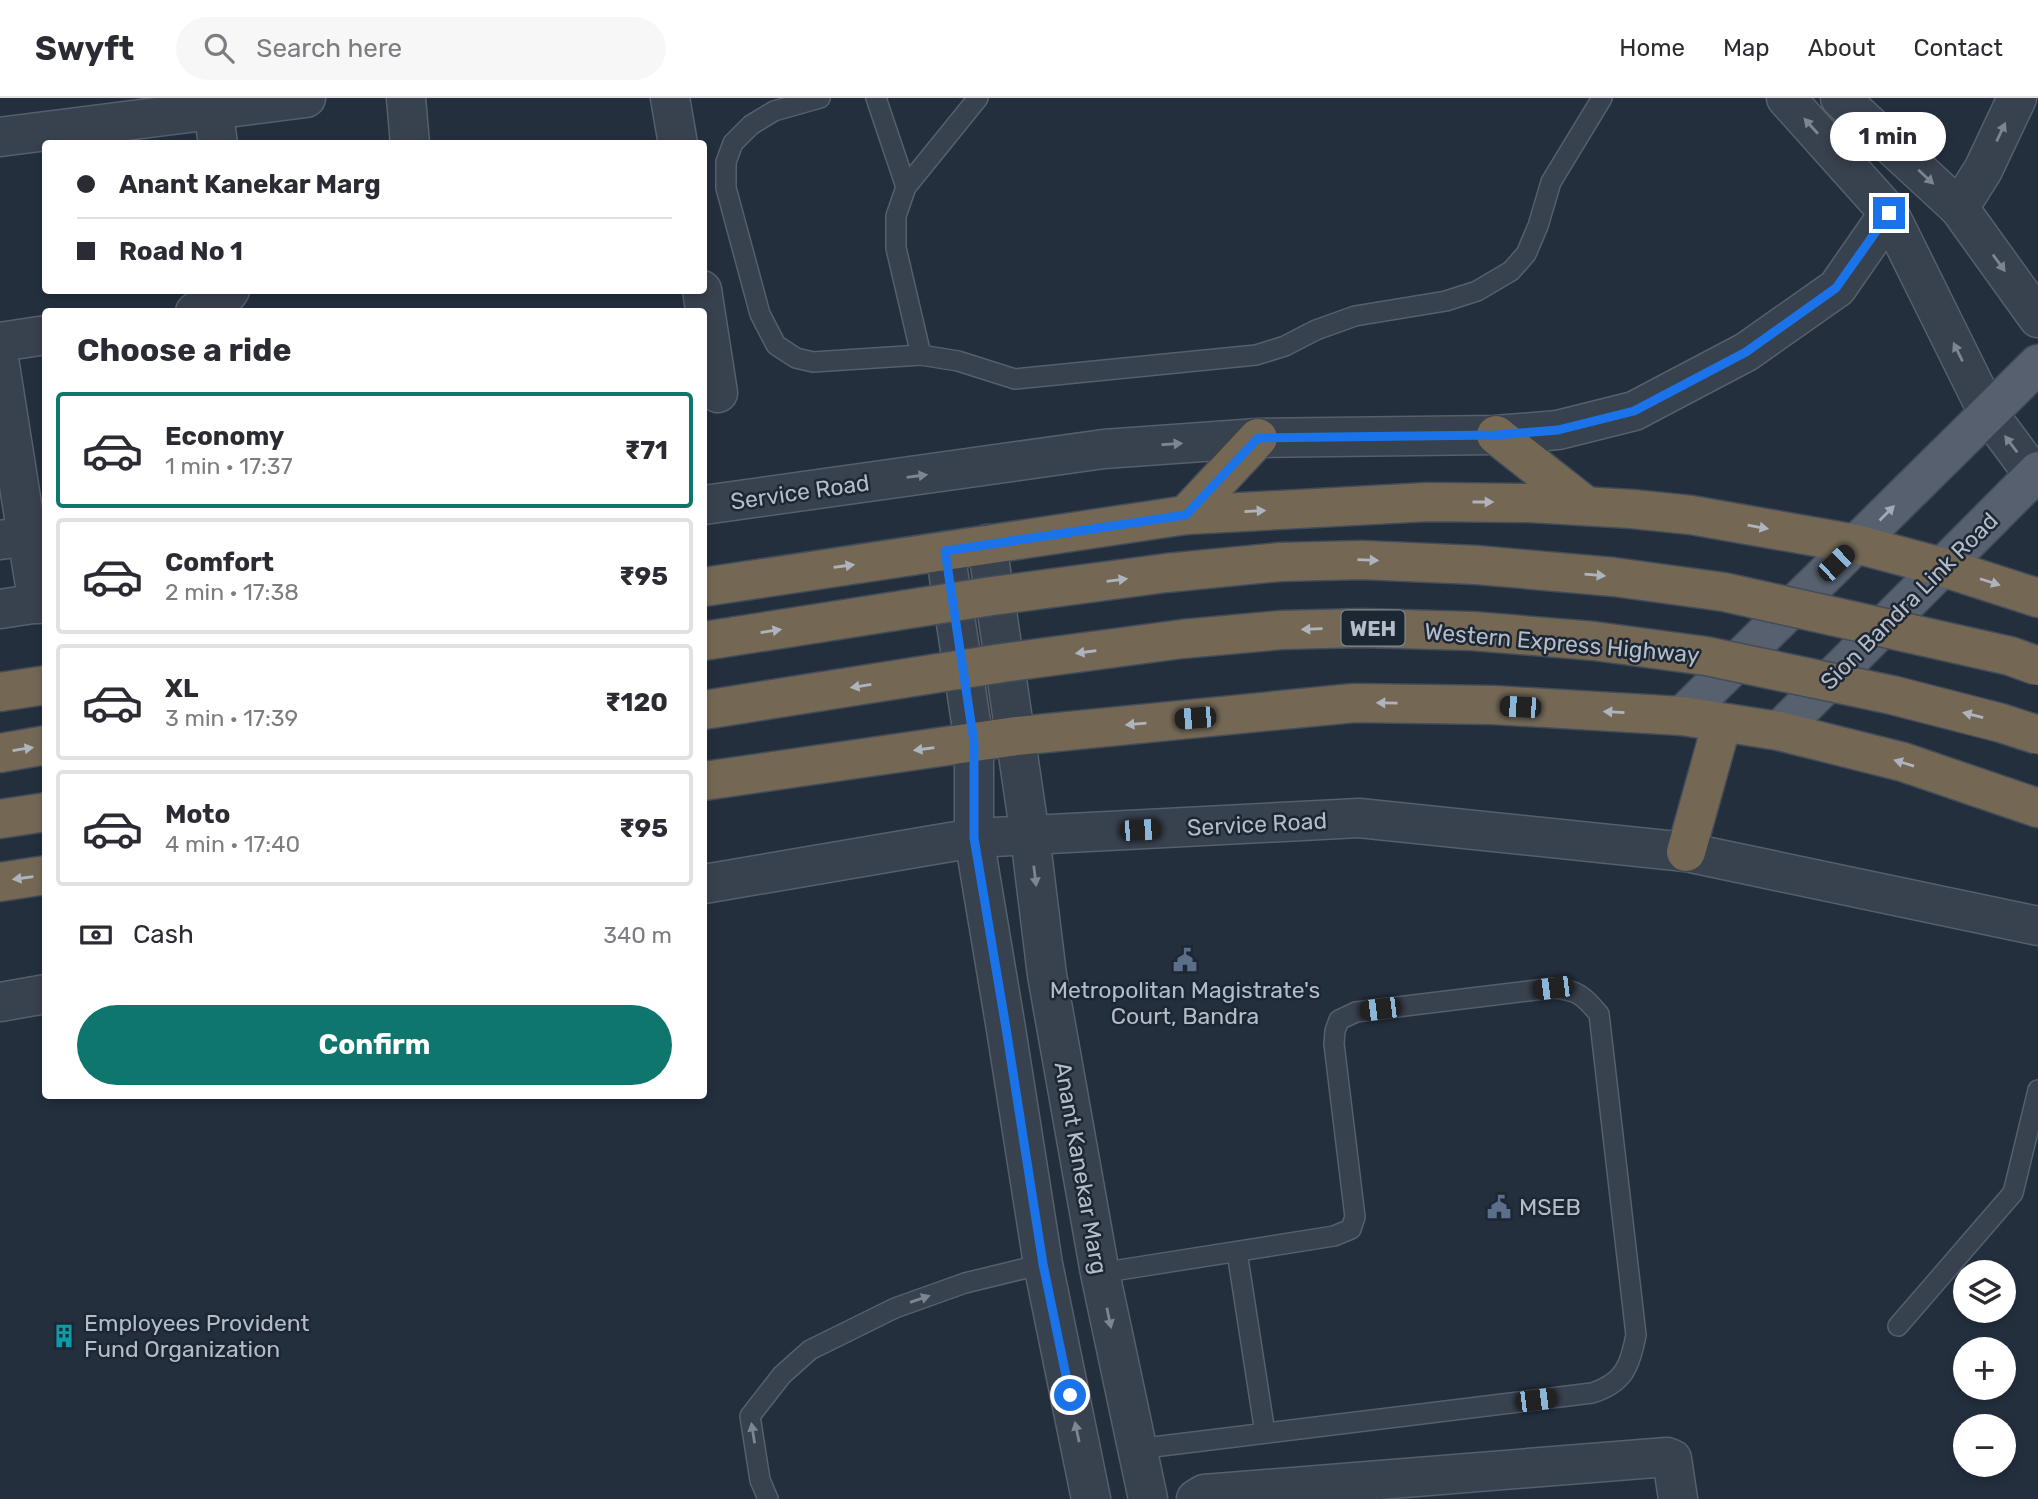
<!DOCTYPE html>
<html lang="en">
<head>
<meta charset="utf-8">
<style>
  body { margin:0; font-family:Rubik,sans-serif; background:#f7f7f7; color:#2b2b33; height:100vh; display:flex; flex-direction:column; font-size:26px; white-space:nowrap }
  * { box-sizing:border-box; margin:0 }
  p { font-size:23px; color:#7c7c81 }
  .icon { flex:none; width:38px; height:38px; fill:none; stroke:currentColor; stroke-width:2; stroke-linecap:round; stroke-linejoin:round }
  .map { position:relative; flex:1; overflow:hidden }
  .sheet { position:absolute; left:42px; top:210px; width:665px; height:791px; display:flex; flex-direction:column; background:#fff; border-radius:7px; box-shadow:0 4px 10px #0003 }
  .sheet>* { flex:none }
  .guide { position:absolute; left:42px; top:42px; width:665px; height:154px; border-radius:7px; box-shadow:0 4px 10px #0003; display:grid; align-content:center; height:154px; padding:0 35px; background:#fff }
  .controls { position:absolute; left:1953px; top:1162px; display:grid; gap:14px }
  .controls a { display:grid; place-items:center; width:63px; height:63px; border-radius:50%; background:#fff; box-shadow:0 4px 10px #0003; font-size:35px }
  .end { position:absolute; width:32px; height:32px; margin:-16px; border:9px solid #1a73e8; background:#fff; box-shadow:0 0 0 4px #fff }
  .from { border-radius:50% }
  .bubble { position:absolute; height:49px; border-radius:24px; background:#fff; box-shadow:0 4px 10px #0003; font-size:23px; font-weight:700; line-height:49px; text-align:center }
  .car { position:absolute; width:21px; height:42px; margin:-21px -10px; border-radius:9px; box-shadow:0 0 5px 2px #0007; background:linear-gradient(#222 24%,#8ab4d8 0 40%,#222 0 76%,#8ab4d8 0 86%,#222 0) }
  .guide b { display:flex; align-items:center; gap:24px; height:66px; font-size:26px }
  .guide b+b { border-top:2px solid #e1e1e2 }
  .guide i { width:18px; height:18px; background:#2b2b33 }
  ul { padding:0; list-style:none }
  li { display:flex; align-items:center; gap:21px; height:116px; margin:0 14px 10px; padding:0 21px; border:4px solid #e1e1e2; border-radius:7px }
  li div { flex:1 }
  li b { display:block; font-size:26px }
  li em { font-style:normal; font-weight:700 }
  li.on { border-color:#0f766e }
  li>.icon { width:63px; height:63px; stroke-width:1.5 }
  h2 { padding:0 35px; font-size:32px; line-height:84px }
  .pay { display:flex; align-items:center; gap:18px; height:77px; padding:0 35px; font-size:26px }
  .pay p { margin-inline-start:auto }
  .action { display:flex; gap:14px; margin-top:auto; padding:14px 35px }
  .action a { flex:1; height:80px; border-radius:42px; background:#0f766e; color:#fff; font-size:28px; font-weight:700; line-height:80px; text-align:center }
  header { display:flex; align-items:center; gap:42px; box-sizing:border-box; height:98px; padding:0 35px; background:#fff; border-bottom:2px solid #e1e1e2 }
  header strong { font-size:33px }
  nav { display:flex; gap:38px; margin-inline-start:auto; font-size:24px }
  .search { width:490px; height:63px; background:#f7f7f7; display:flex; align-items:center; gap:18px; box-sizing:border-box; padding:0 24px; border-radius:38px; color:#7c7c81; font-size:26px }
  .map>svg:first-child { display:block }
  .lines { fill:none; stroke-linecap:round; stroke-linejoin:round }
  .service-casing { stroke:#565f6c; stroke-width:22 }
  .minor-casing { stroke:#565f6c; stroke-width:41 }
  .tertiary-casing { stroke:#565f6c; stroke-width:41 }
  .primary-casing { stroke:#414a57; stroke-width:41 }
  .motorway-casing { stroke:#434c59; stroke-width:41 }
  .service { stroke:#38414e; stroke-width:19 }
  .minor { stroke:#38414e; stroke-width:38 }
  .tertiary { stroke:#38414e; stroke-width:38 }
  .primary { stroke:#56606e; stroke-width:38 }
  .motorway { stroke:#746855; stroke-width:38 }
  .motorway-bridge-casing { stroke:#434c59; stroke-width:41; stroke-linecap:butt }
  .motorway-bridge { stroke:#746855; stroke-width:38 }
  .oneway { fill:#7c8592 }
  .oneway2 { fill:#aeb4bd }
  .oneway3 { fill:#a1aab7 }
  .route { stroke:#1a73e8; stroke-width:9 }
  .labels { text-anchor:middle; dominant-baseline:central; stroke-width:5; stroke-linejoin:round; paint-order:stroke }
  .shield { fill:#1d2633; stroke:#878f9c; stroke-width:2 }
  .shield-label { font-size:21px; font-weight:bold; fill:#b4bcc9 }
  .street-label { font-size:23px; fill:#b4bcc9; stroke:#1d2633 }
  .poi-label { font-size:23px; fill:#b4bcc9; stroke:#1d2633; text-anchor:start }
</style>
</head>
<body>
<header>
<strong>Swyft</strong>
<div class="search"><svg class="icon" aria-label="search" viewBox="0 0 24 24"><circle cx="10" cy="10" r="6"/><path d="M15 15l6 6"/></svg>Search here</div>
<nav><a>Home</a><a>Map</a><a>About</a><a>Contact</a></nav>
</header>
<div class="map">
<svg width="2038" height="1401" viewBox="0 0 2038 1401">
  <rect width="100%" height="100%" fill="#242f3e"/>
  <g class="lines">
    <g class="service-casing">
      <g id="service">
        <path d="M820,0l-46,13 -23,14 -18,18 -7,19v26l34,126 16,31 20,13 17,4 108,-7 37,6 57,18 241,-24 29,-9 31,-16 39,-14 91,-15 31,-10 34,-20 15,-17 12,-28 13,-44 51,-84"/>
        <path d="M876,0l30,89"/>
        <path d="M921,257l-25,-107v-32l10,-29 72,-89"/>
        <path d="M1237,1154l28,181"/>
        <path d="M1100,1175l234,-37 17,-7 4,-12 -21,-173 1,-13 4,-11 17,-8 197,-24c24,2 30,7 46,26l37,321c-6,31 -12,48 -44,58l-455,56"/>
        <path d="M1898,1228l115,-133 25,-103"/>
        <path d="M768,1401l-8,-19 -10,-64 32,-41 28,-25 85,-42 70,-25 78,-19"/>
      </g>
    </g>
    <g class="minor-casing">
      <g id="minor">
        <path d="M406,0l4,46"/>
        <path d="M670,0l8,46"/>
        <path d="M213,11l5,35"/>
        <path d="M702,192l16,103"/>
        <path d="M195,214l24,-8 11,-14"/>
        <path d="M0,244l46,-7"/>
        <path d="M0,267l27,171 19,-2"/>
        <path d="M0,442l27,-4 11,68"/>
        <path d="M704,786l270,-46 385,-20 327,34 352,74"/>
        <path d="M0,904l46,-8"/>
        <path d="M1196,1401l8,-5 463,-37 5,2 6,40"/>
      </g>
    </g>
    <g class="tertiary-casing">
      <g id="tertiary">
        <path d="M1786,0l103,115 99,200 46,62"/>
        <path d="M1840,0l119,110 79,110"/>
        <path d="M0,39l306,-39"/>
        <path d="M1959,110l24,-38 34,-72"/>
        <path d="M704,407l400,-56 154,-11 238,-3 62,-5 76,-19 112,-59 91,-64 52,-75"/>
        <path d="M987,446l43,292 17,139 53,298 48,226"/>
        <path d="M945,453l29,191v96l32,191 37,235 48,235"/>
        <path d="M0,511l46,-7"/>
      </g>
    </g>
    <g class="primary-casing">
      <g id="primary">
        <path d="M1682,618l356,-352"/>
        <path d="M1779,633l259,-260"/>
      </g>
    </g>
    <g class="motorway-casing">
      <g id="motorway">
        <path d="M1496,337l90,71"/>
        <path d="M1186,417l72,-77"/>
        <path d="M704,489l482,-72 242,-13 102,1 102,6 59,6 165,29 86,23 96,31"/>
        <path d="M0,594l46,-7"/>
        <path d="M0,655l46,-8"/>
        <path d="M704,683l312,-45 338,-33 139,2 189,11 97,15 124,31 135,46"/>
        <path d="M0,721l46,-7"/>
        <path d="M1686,754l36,-129"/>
        <path d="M0,784l46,-7"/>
      </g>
    </g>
    <use href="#service" class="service"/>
    <use href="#minor" class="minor"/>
    <use href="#tertiary" class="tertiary"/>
    <use href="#primary" class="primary"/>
    <use href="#motorway" class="motorway"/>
    <g class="motorway-bridge-casing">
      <g id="motorway-bridge">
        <path d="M704,543l288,-45 174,-23 114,-11 82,-2 115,5 137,12 110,15 286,64 28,10"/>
        <path d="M704,612l298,-47 180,-24 99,-9 81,-2 110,3 122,10 112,15 186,39 109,28 37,12"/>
      </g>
    </g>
    <use href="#motorway-bridge" class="motorway-bridge"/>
  </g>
  <defs><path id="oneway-solid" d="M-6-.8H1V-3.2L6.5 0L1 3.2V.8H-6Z" transform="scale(1.75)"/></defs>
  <g class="oneway">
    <use href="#oneway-solid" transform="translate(1811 28) rotate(-132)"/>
    <use href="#oneway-solid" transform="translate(2001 34) rotate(-65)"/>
    <use href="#oneway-solid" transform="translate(1926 79) rotate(43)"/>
    <use href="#oneway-solid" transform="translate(1999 165) rotate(54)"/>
    <use href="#oneway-solid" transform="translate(1958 254) rotate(-116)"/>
    <use href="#oneway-solid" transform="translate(1172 346) rotate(-4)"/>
    <use href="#oneway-solid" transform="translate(2011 346) rotate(-127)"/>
    <use href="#oneway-solid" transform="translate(917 378) rotate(-8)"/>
    <use href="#oneway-solid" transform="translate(1035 778) rotate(83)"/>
    <use href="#oneway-solid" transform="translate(920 1201) rotate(-19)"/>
    <use href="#oneway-solid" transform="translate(1109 1220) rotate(78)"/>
    <use href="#oneway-solid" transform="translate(1077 1334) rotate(-102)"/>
    <use href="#oneway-solid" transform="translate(753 1335) rotate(-99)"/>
  </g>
  <g class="oneway2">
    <use href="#oneway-solid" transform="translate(1483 404)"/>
    <use href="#oneway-solid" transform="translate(1255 413) rotate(-3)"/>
    <use href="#oneway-solid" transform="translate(1758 429) rotate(10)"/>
    <use href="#oneway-solid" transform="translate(1368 462) rotate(2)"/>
    <use href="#oneway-solid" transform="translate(844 468) rotate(-8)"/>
    <use href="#oneway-solid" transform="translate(1595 477) rotate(5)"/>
    <use href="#oneway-solid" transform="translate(1117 482) rotate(-7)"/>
    <use href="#oneway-solid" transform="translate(1990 484) rotate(18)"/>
    <use href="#oneway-solid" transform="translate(1312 531) rotate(178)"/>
    <use href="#oneway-solid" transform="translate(771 533) rotate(-9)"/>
    <use href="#oneway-solid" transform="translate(1086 554) rotate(172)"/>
    <use href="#oneway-solid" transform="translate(861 588) rotate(171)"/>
    <use href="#oneway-solid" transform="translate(1387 605) rotate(-179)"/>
    <use href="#oneway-solid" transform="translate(1614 614) rotate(-177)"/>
    <use href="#oneway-solid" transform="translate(1973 617) rotate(-166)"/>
    <use href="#oneway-solid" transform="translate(1136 626) rotate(175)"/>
    <use href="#oneway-solid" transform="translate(23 651) rotate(-9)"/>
    <use href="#oneway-solid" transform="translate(924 651) rotate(172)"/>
    <use href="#oneway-solid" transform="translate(1904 665) rotate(-163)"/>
    <use href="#oneway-solid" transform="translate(23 780) rotate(172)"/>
  </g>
  <use class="oneway3" href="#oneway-solid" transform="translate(1887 415) rotate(-45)"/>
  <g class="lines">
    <path class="route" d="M1070,1297l-27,-131 -37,-236 -32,-190v-96l-29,-191 241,-36 72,-77 238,-3 62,-5 76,-19 112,-59 90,-64 53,-75"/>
  </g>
  <defs>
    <g id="civic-bare" transform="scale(1.89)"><path d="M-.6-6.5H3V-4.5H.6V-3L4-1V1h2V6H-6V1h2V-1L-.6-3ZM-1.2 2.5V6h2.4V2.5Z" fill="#5c6f8a" stroke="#1d2633" stroke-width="2.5" paint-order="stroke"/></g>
    <g id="building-bare" transform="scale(1.89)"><path d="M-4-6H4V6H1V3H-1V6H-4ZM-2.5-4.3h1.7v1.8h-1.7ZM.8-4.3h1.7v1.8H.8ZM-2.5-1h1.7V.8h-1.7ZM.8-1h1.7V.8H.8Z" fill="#0f9aa8" stroke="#1d2633" stroke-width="2.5" paint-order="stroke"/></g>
  </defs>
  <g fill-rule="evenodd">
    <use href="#civic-bare" x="1185" y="862"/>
    <use href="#civic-bare" x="1499" y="1109"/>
    <use href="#building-bare" x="64" y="1238"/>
  </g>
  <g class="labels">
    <rect class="shield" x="1341.5" y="512.5" width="63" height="35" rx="5"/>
    <g class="shield-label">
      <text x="1373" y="530">WEH</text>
    </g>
    <g class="street-label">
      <text transform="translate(800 394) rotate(-8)">Service Road</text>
      <text transform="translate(1909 503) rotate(-45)">Sion Bandra Link Road</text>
      <text transform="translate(1562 545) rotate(5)">Western Express Highway</text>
      <text transform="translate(1257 726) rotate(-3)">Service Road</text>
      <text transform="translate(1081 1070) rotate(80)">Anant Kanekar Marg</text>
    </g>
    <g class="poi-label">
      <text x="1185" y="892" text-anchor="middle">Metropolitan Magistrate's<tspan x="1185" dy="26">Court, Bandra</tspan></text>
      <text x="1519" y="1109">MSEB</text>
      <text x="84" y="1225">Employees Provident<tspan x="84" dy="26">Fund Organization</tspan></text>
    </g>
  </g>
</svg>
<div class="controls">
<a><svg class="icon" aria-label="layers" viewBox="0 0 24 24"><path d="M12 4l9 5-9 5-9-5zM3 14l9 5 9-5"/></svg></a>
<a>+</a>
<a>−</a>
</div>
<i class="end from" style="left:1070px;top:1297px"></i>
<i class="end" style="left:1889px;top:115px"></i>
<div class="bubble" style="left:1830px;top:14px;width:116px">1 min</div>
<i class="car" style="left:1836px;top:465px;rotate:46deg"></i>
<i class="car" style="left:1520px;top:609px;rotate:273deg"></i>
<i class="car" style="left:1195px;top:620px;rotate:265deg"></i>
<i class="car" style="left:1140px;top:732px;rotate:87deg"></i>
<i class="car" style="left:1553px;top:890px;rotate:263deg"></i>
<i class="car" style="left:1380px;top:911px;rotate:263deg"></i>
<i class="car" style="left:1536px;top:1302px;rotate:83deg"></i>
<div class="guide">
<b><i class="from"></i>Anant Kanekar Marg</b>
<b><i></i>Road No 1</b>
</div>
<section class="sheet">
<h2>Choose a ride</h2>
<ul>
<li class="on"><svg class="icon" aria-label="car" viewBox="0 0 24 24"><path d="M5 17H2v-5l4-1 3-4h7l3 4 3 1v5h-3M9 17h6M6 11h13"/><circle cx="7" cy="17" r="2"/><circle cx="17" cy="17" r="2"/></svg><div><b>Economy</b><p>1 min · 17:37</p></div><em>₹71</em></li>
<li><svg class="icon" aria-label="car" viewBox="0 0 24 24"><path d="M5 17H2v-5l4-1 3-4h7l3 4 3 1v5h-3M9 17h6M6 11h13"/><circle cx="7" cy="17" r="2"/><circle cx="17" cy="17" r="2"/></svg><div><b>Comfort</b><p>2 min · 17:38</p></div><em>₹95</em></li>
<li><svg class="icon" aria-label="car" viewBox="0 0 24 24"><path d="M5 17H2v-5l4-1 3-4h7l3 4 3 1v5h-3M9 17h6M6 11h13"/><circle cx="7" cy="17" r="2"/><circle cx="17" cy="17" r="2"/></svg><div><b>XL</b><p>3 min · 17:39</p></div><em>₹120</em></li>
<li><svg class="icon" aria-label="car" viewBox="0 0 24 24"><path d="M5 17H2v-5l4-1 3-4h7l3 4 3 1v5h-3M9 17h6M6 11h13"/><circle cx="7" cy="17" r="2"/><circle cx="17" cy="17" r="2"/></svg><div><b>Moto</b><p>4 min · 17:40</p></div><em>₹95</em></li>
</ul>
<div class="pay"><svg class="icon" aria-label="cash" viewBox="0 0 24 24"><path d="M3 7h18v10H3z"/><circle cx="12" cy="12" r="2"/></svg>Cash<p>340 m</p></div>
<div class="action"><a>Confirm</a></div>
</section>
</div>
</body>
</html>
